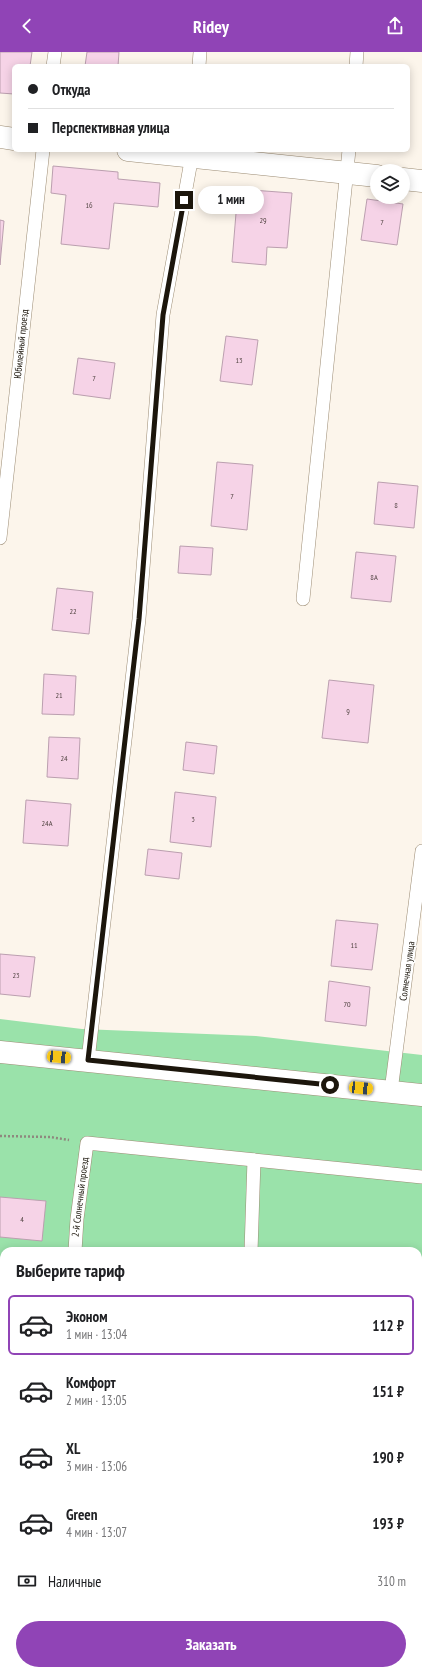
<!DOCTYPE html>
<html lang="ru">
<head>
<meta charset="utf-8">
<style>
  body { margin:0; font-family:"PT Sans Narrow",sans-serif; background:#f6f6f6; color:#202124; height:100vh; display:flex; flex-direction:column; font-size:15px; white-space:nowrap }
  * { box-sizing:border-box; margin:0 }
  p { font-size:13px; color:#757577 }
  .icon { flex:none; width:22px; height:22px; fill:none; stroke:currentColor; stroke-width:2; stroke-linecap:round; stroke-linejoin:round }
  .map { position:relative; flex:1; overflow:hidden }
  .sheet { position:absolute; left:0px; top:1195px; width:422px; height:428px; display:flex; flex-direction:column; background:#fff; border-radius:12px 12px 0 0; box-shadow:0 2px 10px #0003 }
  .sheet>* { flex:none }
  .guide { position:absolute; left:12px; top:12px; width:398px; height:88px; border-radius:6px; box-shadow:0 2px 10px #0003; display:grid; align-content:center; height:88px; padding:0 16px; background:#fff }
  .buttons { position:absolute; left:370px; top:112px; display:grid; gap:8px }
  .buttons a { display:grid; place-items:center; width:40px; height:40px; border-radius:50%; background:#fff; box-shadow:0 2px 10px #0003; font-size:20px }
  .end { position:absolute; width:18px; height:18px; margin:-9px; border:5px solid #1c160c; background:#fff; box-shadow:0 0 0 2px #fff }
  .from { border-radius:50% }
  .bubble { position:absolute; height:28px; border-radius:14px; background:#fff; box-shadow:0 2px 10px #0003; font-size:13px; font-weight:600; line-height:28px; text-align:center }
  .car { position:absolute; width:12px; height:24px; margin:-12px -6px; border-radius:5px; box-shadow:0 0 3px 1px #0007; background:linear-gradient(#f5c518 24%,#345 0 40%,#f5c518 0 76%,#345 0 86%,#f5c518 0) }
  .guide b { display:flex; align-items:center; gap:14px; height:38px; font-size:15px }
  .guide b+b { border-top:1px solid #e0e0e0 }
  .guide i { width:10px; height:10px; background:#202124 }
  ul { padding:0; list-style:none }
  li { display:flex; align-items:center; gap:12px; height:60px; margin:0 8px 6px; padding:0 8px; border:2px solid transparent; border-radius:6px }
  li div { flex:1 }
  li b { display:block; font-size:15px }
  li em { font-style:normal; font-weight:600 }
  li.active { border-color:#9044b6 }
  li>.icon { width:36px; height:36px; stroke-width:1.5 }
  h2 { padding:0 16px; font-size:18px; line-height:48px }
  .pay { display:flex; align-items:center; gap:10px; height:44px; padding:0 16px; font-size:15px }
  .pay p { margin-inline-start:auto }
  .primary-button { display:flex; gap:8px; margin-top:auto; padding:8px 16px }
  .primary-button a { flex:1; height:46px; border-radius:24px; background:#9044b6; color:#fff; font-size:16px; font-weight:600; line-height:46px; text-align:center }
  header { display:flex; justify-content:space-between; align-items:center; height:52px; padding:0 16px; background:#9044b6; color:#fff; font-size:18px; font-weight:600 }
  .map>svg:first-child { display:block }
  .green { fill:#9ae2aa; fill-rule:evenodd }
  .building { fill:#f6d3e7; stroke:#bb9faf }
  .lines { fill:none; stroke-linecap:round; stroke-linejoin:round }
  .lane-casing { stroke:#9c8c74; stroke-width:14 }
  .street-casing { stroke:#9c8c74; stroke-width:23 }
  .secondary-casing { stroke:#9c8c74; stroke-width:23 }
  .path { stroke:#8e887e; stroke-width:2.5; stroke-dasharray:2 2; stroke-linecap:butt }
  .lane { stroke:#fff; stroke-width:13 }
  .street { stroke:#fff; stroke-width:22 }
  .secondary { stroke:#fff; stroke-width:22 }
  .route { stroke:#1c160c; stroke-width:5 }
  .labels { text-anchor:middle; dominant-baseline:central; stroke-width:3; stroke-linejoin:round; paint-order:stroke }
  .number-label { font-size:8px; fill:#524543 }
  .street-label { font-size:10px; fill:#1c160c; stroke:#fff }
</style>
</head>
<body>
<header><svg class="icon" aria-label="back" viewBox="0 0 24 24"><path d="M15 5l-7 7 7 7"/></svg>Ridey<svg class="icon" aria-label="share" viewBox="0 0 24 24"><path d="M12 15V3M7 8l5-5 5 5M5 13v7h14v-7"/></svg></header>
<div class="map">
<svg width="422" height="1623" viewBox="0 0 422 1623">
  <rect width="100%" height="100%" fill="#fcf5eb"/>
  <path class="green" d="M0,967l82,10 174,7 166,19v620h-422zM4,1199h414v420h-414z"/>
  <g class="building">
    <path d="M0,0h32l-2,14h-16v28l-14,-1z"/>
    <path d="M87,0h32l-1,14h-33z"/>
    <path d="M53,114l65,6v7l42,4 -2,24 -44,-4 -5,46 -48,-5 5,-49 -15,-2z"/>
    <path d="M238,137l54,4 -5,55 -20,-1 -1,18 -34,-3z"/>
    <path d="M367,147l36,5 -6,41 -36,-5z"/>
    <path d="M0,168l4,1 -4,44z"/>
    <path d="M226,284l32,4 -6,45 -32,-4z"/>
    <path d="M78,306l37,5 -5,36 -37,-5z"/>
    <path d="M217,410l36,3 -6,65 -36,-4z"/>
    <path d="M378,430l40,4 -4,42 -40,-4z"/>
    <path d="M180,494l33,2 -2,27 -33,-2z"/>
    <path d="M356,500l40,4 -5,46 -40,-4z"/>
    <path d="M57,536l36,4 -4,42 -37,-4z"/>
    <path d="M44,622l32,2 -2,39 -32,-1z"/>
    <path d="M329,628l45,5 -6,58 -46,-5z"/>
    <path d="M49,685l31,1 -2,41 -31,-2z"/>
    <path d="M186,690l31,4 -3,28 -31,-4z"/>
    <path d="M175,740l41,5 -5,50 -41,-5z"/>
    <path d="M26,748l45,4 -3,42 -45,-3z"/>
    <path d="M148,797l34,4 -3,26 -34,-4z"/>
    <path d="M336,868l42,4 -6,46 -41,-4z"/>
    <path d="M0,902l35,3 -5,40 -30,-3z"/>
    <path d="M329,929l41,6 -4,39 -41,-5z"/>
    <path d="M0,1145l46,4 -4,40 -42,-4z"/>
    <path d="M0,1230l4,1v40h-4z"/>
    <rect x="0" y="1329" width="4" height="40"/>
  </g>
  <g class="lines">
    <g class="lane-casing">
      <g id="lane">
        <path d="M53,14l2,-14"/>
        <path d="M199,14l1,-14"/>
        <path d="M356,14l1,-14"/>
        <path d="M0,486l43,-388"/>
        <path d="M303,547l46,-449"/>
        <path d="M88,1008l51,-441 24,-304 30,-165"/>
        <path d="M391,1039l31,-240"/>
        <path d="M75,1199l2,-32 10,-76 335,34"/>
        <path d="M251,1199l3,-91"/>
        <path d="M418,1442l4,-51"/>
      </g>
    </g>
    <g class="street-casing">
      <g id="street">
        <path d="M0,85l14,2"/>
        <path d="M128,98l249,26"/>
        <path d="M403,127l19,2"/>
      </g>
    </g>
    <g class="secondary-casing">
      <path id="secondary" d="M0,1000l422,43"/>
    </g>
    <path class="path" d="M0,1084l50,1 19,3"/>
    <use href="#lane" class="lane"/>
    <use href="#street" class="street"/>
    <use href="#secondary" class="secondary"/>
  </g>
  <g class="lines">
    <path class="route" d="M184,148l-21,115 -24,304 -51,441 242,25"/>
  </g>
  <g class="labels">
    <g class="number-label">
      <text x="89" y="153">16</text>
      <text x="263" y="168">29</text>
      <text x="382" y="170">7</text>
      <text x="239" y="308">13</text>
      <text x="94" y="326">7</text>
      <text x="232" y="444">7</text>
      <text x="396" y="453">8</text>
      <text x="374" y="525">8А</text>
      <text x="73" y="559">22</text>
      <text x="59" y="643">21</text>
      <text x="348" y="659">9</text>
      <text x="64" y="706">24</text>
      <text x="193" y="767">3</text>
      <text x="47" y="771">24А</text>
      <text x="354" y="893">11</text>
      <text x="16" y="923">23</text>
      <text x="347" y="952">70</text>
      <text x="22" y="1167">4</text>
    </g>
    <g class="street-label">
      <text transform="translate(21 292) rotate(-84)">Юбилейный проезд</text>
      <text transform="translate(407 919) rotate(-82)">Солнечная улица</text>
      <text transform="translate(80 1145) rotate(-83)">2-й Солнечный проезд</text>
    </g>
  </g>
</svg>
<div class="buttons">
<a><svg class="icon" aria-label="layers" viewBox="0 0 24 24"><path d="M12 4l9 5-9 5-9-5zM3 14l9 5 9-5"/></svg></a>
</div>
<i class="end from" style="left:330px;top:1033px"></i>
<i class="end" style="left:184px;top:148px"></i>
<div class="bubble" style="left:198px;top:134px;width:66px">1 мин</div>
<i class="car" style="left:59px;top:1005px;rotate:95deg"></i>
<i class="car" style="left:361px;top:1036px;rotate:96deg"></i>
<div class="guide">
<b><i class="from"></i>Откуда</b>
<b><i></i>Перспективная улица</b>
</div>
<section class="sheet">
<h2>Выберите тариф</h2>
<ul>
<li class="active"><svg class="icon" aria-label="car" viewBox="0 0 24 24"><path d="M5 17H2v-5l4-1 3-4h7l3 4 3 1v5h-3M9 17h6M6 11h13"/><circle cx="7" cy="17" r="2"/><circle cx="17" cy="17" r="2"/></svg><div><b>Эконом</b><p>1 мин · 13:04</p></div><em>112 ₽</em></li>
<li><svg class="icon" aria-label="car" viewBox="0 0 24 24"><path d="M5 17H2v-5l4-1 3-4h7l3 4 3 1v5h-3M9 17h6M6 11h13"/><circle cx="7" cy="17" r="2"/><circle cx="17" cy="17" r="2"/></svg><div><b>Комфорт</b><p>2 мин · 13:05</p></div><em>151 ₽</em></li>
<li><svg class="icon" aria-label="car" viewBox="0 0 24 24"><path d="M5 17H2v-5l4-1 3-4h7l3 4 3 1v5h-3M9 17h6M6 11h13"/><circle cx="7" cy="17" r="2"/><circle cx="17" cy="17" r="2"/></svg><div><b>XL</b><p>3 мин · 13:06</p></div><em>190 ₽</em></li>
<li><svg class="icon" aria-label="car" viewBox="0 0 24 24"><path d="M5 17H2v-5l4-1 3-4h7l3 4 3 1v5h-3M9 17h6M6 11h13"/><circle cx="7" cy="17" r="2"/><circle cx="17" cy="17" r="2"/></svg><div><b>Green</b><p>4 мин · 13:07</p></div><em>193 ₽</em></li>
</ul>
<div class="pay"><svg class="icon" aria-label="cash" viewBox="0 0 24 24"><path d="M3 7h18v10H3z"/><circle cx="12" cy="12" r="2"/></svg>Наличные<p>310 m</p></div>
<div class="primary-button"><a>Заказать</a></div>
</section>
</div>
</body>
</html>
